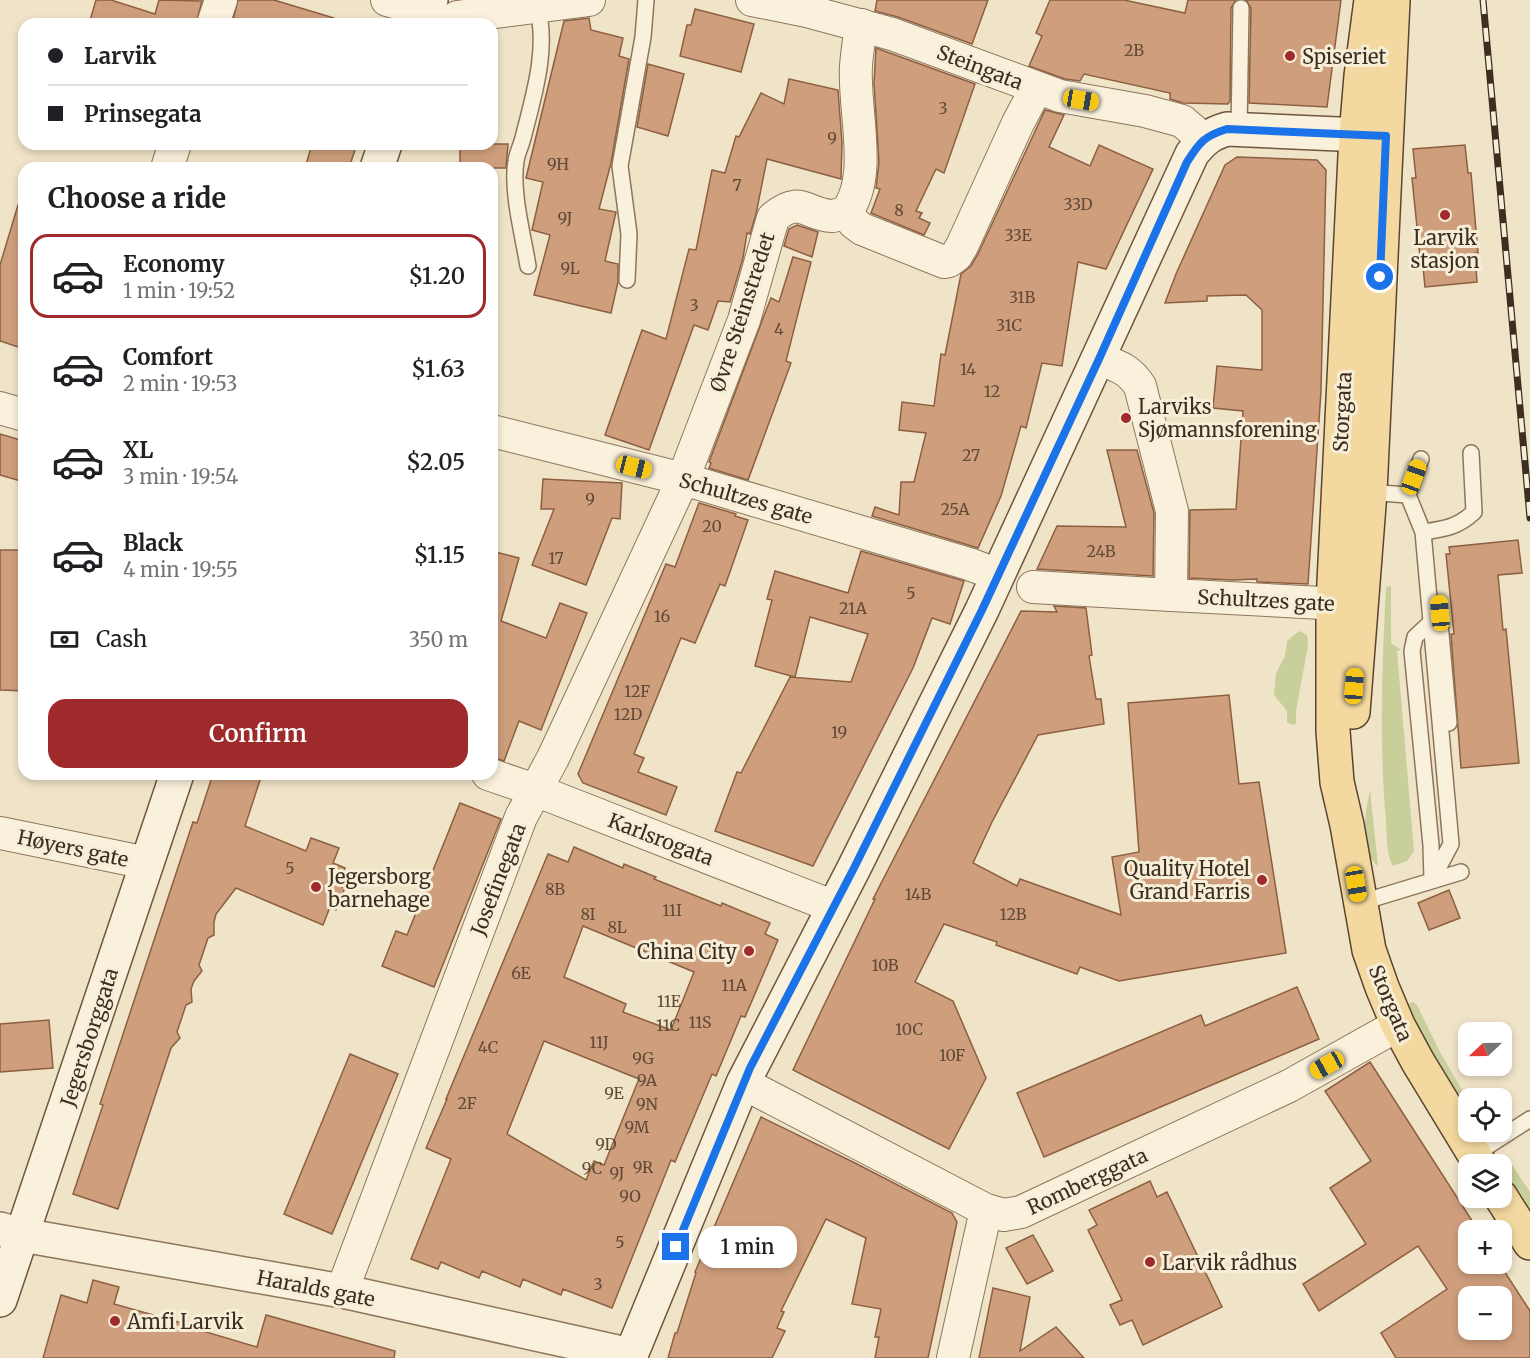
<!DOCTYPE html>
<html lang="en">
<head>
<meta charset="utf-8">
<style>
  body { margin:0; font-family:Merriweather,serif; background:#f6f6f6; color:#202124; height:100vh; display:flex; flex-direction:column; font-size:22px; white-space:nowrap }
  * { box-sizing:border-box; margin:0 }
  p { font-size:20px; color:#757577 }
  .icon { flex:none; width:33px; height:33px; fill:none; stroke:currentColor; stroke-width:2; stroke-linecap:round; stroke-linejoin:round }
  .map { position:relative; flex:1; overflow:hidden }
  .panel { position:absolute; left:18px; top:162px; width:480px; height:618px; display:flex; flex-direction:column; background:#fff; border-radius:18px; box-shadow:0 3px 9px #0003 }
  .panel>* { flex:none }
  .guide { position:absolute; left:18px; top:18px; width:480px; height:132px; border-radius:18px; box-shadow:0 3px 9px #0003; display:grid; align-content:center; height:132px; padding:0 30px; background:#fff }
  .needle { width:39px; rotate:248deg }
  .fabs { position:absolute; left:1458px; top:1022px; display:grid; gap:12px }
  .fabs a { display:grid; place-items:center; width:54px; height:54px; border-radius:12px; background:#fff; box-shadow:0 3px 9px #0003; font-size:30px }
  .end { position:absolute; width:27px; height:27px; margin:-14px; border:8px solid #1a73e8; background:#fff; box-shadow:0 0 0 3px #fff }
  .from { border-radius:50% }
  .bubble { position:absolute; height:42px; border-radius:18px; background:#fff; box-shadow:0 3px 9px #0003; font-size:20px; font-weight:600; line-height:42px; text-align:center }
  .car { position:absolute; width:18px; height:36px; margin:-18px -9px; border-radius:8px; box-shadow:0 0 4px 2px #0007; background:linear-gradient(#f5c518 24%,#345 0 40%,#f5c518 0 76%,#345 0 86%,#f5c518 0) }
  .guide b { display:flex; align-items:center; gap:21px; height:57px; font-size:22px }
  .guide b+b { border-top:2px solid #e0e0e0 }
  .guide i { width:15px; height:15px; background:#202124 }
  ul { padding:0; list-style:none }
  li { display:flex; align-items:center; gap:18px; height:84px; margin:0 12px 9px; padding:0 18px; border:3px solid transparent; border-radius:18px }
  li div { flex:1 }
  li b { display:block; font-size:22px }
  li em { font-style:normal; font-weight:600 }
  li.on { border-color:#9e2a2b }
  li>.icon { width:54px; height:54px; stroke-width:1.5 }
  h2 { padding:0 30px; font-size:27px; line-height:72px }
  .pay { display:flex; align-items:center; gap:15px; height:66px; padding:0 30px; font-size:22px }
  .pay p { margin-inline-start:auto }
  .button { display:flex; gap:12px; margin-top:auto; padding:12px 30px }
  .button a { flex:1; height:69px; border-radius:18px; background:#9e2a2b; color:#fff; font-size:24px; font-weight:600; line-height:69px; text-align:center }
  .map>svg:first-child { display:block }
  .green { fill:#c9cf9b }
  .building { fill:#cf9f7d; stroke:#8d5f41; stroke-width:1.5; fill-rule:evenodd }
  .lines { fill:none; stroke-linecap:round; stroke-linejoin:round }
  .service-casing { stroke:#8d765c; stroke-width:18 }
  .minor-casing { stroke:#8d765c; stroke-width:34 }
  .tertiary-casing { stroke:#8d765c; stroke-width:36 }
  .secondary-casing { stroke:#6f573f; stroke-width:36 }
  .primary-casing { stroke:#5b4430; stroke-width:36 }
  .service { stroke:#faf1dc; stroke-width:15 }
  .minor { stroke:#faf1dc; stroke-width:32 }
  .tertiary { stroke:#faf1dc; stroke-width:33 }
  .secondary { stroke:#faf1dc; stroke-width:33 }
  .primary { stroke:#f3d9a0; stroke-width:33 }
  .rail-casing { stroke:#3d2e20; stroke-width:7 }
  .rail { stroke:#f7eed8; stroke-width:4.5; stroke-dasharray:14; stroke-linecap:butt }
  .route { stroke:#1a73e8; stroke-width:8 }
  .poi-dot { fill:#9e2a2b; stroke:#f7eed8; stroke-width:2 }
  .labels { text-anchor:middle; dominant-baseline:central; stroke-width:6; stroke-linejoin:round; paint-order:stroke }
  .number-label { font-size:16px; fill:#624a37 }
  .poi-label { font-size:20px; fill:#3d2e20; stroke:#f7eed8; text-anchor:start }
  .street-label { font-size:20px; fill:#3d2e20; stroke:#f7eed8 }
</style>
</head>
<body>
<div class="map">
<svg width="1530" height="1358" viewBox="0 0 1530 1358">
  <rect width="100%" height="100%" fill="#f0e4c8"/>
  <g class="green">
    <path d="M1391,586v57l10,7 -4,1 17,200 -7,10 -14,5c-7,-11 -6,-32 -7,-45 -7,-78 -4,-156 0,-234z"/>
    <path d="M1299,631l8,4 1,11 -12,65v13l-4,1 -5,-3v-11l-13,-16 2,-22 9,-17 2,-15z"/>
    <path d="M1370,789l8,77c-21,-18 -12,-53 -8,-77z"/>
    <path d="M1413,1002l4,3 24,49 27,46v15l-56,-97 -5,-10 2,-5z"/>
    <path d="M1512,1165l18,27v21l-23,-35z"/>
  </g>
  <g class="building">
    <path d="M96,0h15l44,14 4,-14 43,1 -6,23h-107z"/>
    <path d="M238,0h36l60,18 -1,6h-101z"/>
    <path d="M877,0h111l-16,44 -74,-27 -23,-6z"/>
    <path d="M1050,0h74l61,13 3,-13h48l-5,8 -1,93 -2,3 -45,-1 -13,-4v-6l-86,-19 -4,7 -15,-2 -36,-13 13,-30 -6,-3z"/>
    <path d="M1246,0h95l-14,107 -78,-4 2,-95z"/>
    <path d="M695,9l59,15 -13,48 -61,-16 7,-31h4z"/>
    <path d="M589,18l2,12 32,8 -4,18 10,3 -18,104 -12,46 17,3 -11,49 13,3v18l-7,31 -77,-18 16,-60 -18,-5 11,-48 -17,-4 38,-157z"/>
    <path d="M876,48l99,36 -31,89 -8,-4 -20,42 6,2 -3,5 11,5 -6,12 -53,-22 9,-24 -4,-1 3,-26 -5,-79z"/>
    <path d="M648,64l36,10 -16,62 -31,-9z"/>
    <path d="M789,79l49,11 4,53 -1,36 -74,-20 -11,55 -6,20 -3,-1 -4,25 -13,44 -12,-1 -10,29 -14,-5 -45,125 -44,-15 37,-105 24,9 23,-90 7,1 16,-80 13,3 11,-37 3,1 22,-44 23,11z"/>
    <path d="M1045,110l19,5 -15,32 41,19 9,-21 54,24 -47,100 -28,-7 -16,104 -20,-3 -16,65 -5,-2 -20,70 -23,52 -106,-32 3,-9 24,8 2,-33h13l12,-49 -27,-3 3,-28 32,4 7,-52 4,1 16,-81 10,-8 7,-12z"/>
    <path d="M312,144h45l-8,24h-44z"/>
    <path d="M460,144h48l-2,24h-46z"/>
    <path d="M1465,145l3,28h3l7,80h-3l2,29 -52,5 -3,-30h-2l-8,-79h4l-3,-29z"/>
    <path d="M1237,157l80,3 9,10 -5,221 -13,193 -51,-2v-3l-24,1 -44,-2 1,-68 46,-1 7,-98 -30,-3 4,-42 45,4v-60l-16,-15 -39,1v5l-42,2 11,-29 49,-109z"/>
    <path d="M18,205l6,1v143l-24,-8v-76z"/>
    <path d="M797,225l21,7 -6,25 -28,-11 5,-17z"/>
    <path d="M793,257l18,5 -25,99 5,2 -43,117 -36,-11 -3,-1 2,-5 -2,-1 56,-149 6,-15 8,4z"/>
    <path d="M0,434l24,7v41l-24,-7z"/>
    <path d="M1107,450h30l17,63 -1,63 -116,-7 20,-43 69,1z"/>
    <path d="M543,479l79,4 -2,36 -8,-1 -26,67 -54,-20 22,-56h-13z"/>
    <path d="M699,503l37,11 -1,2 13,4 -23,66 -5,-2 -25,59 -14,-5 -47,116 10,4 -6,14 39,15 -11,28 -83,-32 -5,-9 88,-210 9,3z"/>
    <path d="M1518,540l4,33 -24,2 5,55 3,-1 13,134 -58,5 -10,-134h3l-8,-80h4l-1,-7z"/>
    <path d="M0,550h24v141l-24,-1z"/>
    <path d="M492,551l27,7 -18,63 45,17 14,-35 27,10 -46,117 -22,-9 -15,40 -12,-4z"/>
    <path d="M861,551l103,30 -14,43 -18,-6 -19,50 -100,198 -98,-35 22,-59 4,1 49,-96 61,5 17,-48 -58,-17 -15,60 -40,-11 17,-66 -5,-1 8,-28 73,22z"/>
    <path d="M1054,606l32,2 6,47 -3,1 7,43h5l3,25 -66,11 -46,87 -19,41 44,23 3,-7 101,36 -9,-58 27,-5 -11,-149 101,-8 10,89 20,-2 27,171 -167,28 -39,-14 -3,7 -81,-29 1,-3 -53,-18 -29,58 38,19 33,77 -37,71 -156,-79 82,-171h-2l148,-288 36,1z"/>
    <path d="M213,774h49l-17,52 61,25 5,-13 28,10 -6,15 12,5 -7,17 7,3 -9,22 -6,-3 -7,18 -87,-37 -20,26 -2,8v13l-6,3 -9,27 3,6 -8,10 -3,8 1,13 -6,3 -9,27 3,6 -9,10 -53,161 -45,-15 30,-89 -3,-1 93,-282 4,1z"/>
    <path d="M460,803l41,16 -67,168 -52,-21 14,-35 11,4z"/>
    <path d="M574,847l49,21 1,-4 32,13 -2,2 67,27 1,-3 48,20 -5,11 13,6 -33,77 -4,-1 -25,60 -4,-2 -37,88 -4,-2 -59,148 -49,-19 -2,6 -38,-16 -3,8 -38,-16 -3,7 -38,-16 -3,7 -27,-10 40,-100 -25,-11 21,-49h-1l102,-245 20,8zM583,926l111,46 -23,58 -48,-18 3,-8 -62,-27zM544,1041l95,38 -35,86 -10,-4 -8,19 -79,-46z"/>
    <path d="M1449,890l11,28 -31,12 -11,-27z"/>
    <path d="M1297,987l22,52 -275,118 -27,-64 184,-78 4,11z"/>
    <path d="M49,1020l4,48 -53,4v-48z"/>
    <path d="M350,1054l48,20 -66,160 -48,-20z"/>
    <path d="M1370,1062l108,168h-10v33h31l31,48v47h-134l-15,-25 66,-44 -29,-43 -99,65 -16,-27 63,-40 -36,-56 41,-27 -46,-70zM1468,1296h34v33h-34z"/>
    <path d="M761,1117l94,46 97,50 5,9 -29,136h-53l4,-21h-4l6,-28 -29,-5 14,-66 -40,-19 -45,92 3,1 -7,16 8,3 -13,27h-104l7,-25h2l19,-60 -1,-1z"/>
    <path d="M1150,1181l7,16 10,-5 55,115 -79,38 -11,-25 -12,5 -10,-20 12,-5 -34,-70 9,-5 -8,-15z"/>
    <path d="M1033,1235l20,36 -26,13 -21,-36z"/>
    <path d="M93,1280l26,7 -5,17 75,21v2l68,20 9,-32 129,36 -1,7h-351l18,-63 26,8z"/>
    <path d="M993,1288l37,9 -10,54 36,-24 28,31h-105z"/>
  </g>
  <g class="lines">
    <g class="service-casing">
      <g id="service">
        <path d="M1239,130l2,-122"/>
        <path d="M528,266c-5,-31 -17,-75 -12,-105 1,-8 5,-15 7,-23 10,-40 26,-90 14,-131"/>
        <path d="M627,280l2,-46 -9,-68 23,-129 3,-37"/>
        <path d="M1421,459l-13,36 15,37 28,312 -19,36"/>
        <path d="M1366,492l42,3"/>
        <path d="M1423,532c22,-3 35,-5 51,-20l-3,-59"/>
        <path d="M1439,612l10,111"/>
        <path d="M1430,623l-15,14 -3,14 19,194 1,35"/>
        <path d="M1359,903l102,-31"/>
        <path d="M1474,1155l56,-36"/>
      </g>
    </g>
    <g class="minor-casing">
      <g id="minor">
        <path d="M387,0l41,11"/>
        <path d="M752,0l55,11 85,23 168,62 85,15 37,10 21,18"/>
        <path d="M457,17l132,-17"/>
        <path d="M213,24l8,-24"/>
        <path d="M167,168l8,-24"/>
        <path d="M846,212l8,11 8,6 82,33 5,-1 7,-5 6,-10 56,-123 18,-34"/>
        <path d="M1099,359c19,7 30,10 41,27l32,125 -1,84 189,10"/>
        <path d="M0,408l24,7"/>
        <path d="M492,431l191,48 286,85 29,11"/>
        <path d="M1033,587l138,8"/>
        <path d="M488,774l47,16 297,116"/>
        <path d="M0,833l147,30"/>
        <path d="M743,1083l243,127 18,5 17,-3 268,-126 109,-61"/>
        <path d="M342,1291l179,-474 32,-59 130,-279 61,-159 29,-102c28,-24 33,-3 59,-2 4,0 10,-3 14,-4 28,-35 7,-103 10,-146 1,-13 3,-28 6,-41"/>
        <path d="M953,1358l33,-148"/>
      </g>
    </g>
    <g class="tertiary-casing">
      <path id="tertiary" d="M0,1229l22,6 320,56 289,64"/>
    </g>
    <g class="secondary-casing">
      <g id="secondary">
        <path d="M423,24l8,-24"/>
        <path d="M377,168l8,-24"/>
        <path d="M0,1300l177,-526"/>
        <path d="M631,1355l112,-272 111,-215 128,-258 210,-456c11,-14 18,-20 35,-25l157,7"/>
      </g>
    </g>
    <g class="primary-casing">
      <g id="primary">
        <path d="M1371,0l-10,76 -5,60 -23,467v128l4,51 10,43 22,125 13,37 16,38 20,37 62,102"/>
        <path d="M1353,712l17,-220 23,-492"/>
        <path d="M1501,1197l29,46"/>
      </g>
    </g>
    <use href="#service" class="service"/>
    <use href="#minor" class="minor"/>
    <use href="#tertiary" class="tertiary"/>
    <use href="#secondary" class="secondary"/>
    <use href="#primary" class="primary"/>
    <g class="rail-casing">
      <path id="rail" d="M1483,0l47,518"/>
    </g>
    <use href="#rail" class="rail"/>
  </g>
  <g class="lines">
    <path class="route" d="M676,1247l74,-179 104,-200 128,-258 117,-251 88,-197c12,-19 17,-26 40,-33l159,7 -6,141"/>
  </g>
  <g class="poi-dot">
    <circle cx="1290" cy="56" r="6"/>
    <circle cx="1445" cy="215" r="6"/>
    <circle cx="1126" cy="418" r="6"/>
    <circle cx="1262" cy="880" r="6"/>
    <circle cx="316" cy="887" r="6"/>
    <circle cx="749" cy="951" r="6"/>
    <circle cx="1150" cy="1262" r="6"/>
    <circle cx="115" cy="1321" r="6"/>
  </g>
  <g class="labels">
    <g class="number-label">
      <text x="1134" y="50">2B</text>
      <text x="943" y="108">3</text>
      <text x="832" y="138">9</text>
      <text x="558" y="164">9H</text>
      <text x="737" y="185">7</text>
      <text x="1078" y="204">33D</text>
      <text x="899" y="210">8</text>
      <text x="565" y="218">9J</text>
      <text x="1018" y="235">33E</text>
      <text x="570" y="268">9L</text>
      <text x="1022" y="297">31B</text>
      <text x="694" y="305">3</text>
      <text x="1009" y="325">31C</text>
      <text x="779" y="329">4</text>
      <text x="968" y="369">14</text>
      <text x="992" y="391">12</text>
      <text x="971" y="455">27</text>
      <text x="590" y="499">9</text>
      <text x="955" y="509">25A</text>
      <text x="712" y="526">20</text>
      <text x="1101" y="551">24B</text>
      <text x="556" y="558">17</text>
      <text x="911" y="593">5</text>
      <text x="853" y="608">21A</text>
      <text x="662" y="616">16</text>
      <text x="637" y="691">12F</text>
      <text x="628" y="714">12D</text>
      <text x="839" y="732">19</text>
      <text x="290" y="868">5</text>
      <text x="555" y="889">8B</text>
      <text x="918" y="894">14B</text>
      <text x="672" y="910">11I</text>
      <text x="588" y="914">8I</text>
      <text x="1013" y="914">12B</text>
      <text x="617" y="927">8L</text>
      <text x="885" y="965">10B</text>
      <text x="521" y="973">6E</text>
      <text x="734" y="985">11A</text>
      <text x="669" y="1001">11E</text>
      <text x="700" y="1022">11S</text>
      <text x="668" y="1025">11C</text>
      <text x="909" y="1029">10C</text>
      <text x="599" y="1042">11J</text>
      <text x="488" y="1047">4C</text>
      <text x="952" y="1055">10F</text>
      <text x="643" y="1058">9G</text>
      <text x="647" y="1080">9A</text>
      <text x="614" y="1093">9E</text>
      <text x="467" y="1103">2F</text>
      <text x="647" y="1104">9N</text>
      <text x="637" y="1127">9M</text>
      <text x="606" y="1144">9D</text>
      <text x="643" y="1167">9R</text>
      <text x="592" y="1168">9C</text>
      <text x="617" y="1173">9J</text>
      <text x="630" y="1196">9O</text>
      <text x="620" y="1242">5</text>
      <text x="598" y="1284">3</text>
    </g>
    <g class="poi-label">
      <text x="1302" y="56">Spiseriet</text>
      <text x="1445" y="237" text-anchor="middle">Larvik<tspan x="1445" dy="23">stasjon</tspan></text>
      <text x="1138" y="406">Larviks<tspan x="1138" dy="23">Sjømannsforening</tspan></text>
      <text x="1250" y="868" text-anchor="end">Quality Hotel<tspan x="1250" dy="23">Grand Farris</tspan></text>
      <text x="328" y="876">Jegersborg<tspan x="328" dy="23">barnehage</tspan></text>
      <text x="737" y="951" text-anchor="end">China City</text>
      <text x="1162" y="1262">Larvik rådhus</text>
      <text x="127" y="1321">Amfi Larvik</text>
    </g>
    <g class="street-label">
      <text transform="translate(980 67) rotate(21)">Steingata</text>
      <text transform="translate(742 312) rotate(-72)">Øvre Steinstredet</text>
      <text transform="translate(1342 412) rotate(-87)">Storgata</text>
      <text transform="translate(746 498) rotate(16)">Schultzes gate</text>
      <text transform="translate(1266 600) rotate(3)">Schultzes gate</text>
      <text transform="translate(661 839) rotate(21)">Karlsrogata</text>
      <text transform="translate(73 848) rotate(12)">Høyers gate</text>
      <text transform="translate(498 879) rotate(-69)">Josefinegata</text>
      <text transform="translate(1391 1003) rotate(67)">Storgata</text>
      <text transform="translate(89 1037) rotate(-72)">Jegersborggata</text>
      <text transform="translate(1087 1181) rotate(-25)">Romberggata</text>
      <text transform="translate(316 1288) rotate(11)">Haralds gate</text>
    </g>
  </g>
</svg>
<div class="fabs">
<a><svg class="needle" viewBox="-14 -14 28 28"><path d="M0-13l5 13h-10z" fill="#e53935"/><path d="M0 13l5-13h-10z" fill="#757577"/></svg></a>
<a><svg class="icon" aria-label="locate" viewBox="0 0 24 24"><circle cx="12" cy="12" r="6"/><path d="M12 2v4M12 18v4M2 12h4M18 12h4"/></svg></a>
<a><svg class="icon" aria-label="layers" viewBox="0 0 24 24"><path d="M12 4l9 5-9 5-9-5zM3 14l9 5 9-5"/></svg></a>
<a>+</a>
<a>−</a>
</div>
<i class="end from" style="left:1380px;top:277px"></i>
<i class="end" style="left:676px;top:1247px"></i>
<div class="bubble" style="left:698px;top:1226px;width:99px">1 min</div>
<i class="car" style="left:1081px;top:100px;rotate:100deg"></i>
<i class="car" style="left:634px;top:467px;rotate:104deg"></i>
<i class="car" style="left:1414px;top:477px;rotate:20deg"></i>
<i class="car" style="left:1440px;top:613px;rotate:355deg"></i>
<i class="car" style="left:1354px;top:686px;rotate:4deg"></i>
<i class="car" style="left:1356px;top:884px;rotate:170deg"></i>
<i class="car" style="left:1327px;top:1065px;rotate:241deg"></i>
<div class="guide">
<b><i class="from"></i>Larvik</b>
<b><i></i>Prinsegata</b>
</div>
<section class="panel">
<h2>Choose a ride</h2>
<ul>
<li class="on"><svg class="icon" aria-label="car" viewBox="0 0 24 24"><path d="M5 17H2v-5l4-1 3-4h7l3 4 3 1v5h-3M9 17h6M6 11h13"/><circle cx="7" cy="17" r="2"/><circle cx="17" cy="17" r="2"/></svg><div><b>Economy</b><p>1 min · 19:52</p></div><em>$1.20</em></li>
<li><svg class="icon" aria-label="car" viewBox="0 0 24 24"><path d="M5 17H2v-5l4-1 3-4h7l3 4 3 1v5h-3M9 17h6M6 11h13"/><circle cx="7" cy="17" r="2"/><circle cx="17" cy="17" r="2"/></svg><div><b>Comfort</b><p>2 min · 19:53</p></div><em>$1.63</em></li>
<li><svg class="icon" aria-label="car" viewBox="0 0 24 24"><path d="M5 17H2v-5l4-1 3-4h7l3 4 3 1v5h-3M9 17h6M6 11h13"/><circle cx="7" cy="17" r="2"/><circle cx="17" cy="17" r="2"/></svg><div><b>XL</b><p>3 min · 19:54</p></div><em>$2.05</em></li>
<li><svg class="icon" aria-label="car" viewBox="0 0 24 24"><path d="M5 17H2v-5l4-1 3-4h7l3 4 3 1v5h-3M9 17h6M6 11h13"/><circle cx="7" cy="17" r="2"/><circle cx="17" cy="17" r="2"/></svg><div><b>Black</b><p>4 min · 19:55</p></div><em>$1.15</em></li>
</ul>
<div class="pay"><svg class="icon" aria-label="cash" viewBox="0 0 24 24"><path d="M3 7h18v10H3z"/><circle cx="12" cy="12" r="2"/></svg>Cash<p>350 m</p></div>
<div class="button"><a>Confirm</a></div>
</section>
</div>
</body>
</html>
